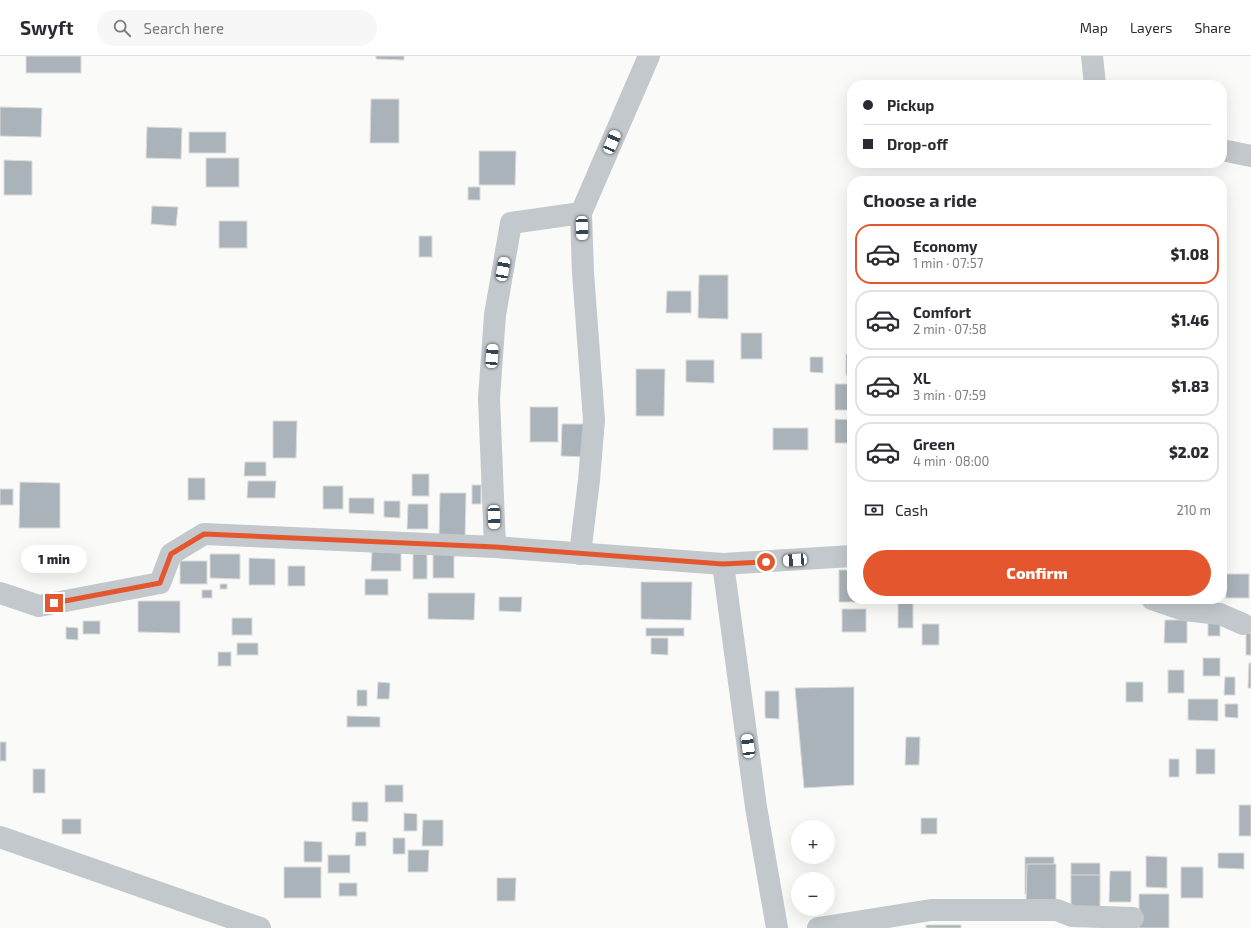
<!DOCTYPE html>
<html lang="en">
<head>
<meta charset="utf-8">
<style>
  body { margin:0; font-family:"Exo 2",sans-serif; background:#f7f7f7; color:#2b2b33; height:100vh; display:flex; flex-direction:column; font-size:15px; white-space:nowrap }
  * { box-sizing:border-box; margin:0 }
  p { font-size:13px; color:#7c7c81 }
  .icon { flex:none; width:22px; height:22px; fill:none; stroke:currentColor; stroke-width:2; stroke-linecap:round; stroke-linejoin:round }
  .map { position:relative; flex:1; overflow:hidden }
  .sheet { position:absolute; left:847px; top:120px; width:380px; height:428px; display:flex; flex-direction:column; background:#fff; border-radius:16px; box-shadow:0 4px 16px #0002 }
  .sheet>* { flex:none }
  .top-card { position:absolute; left:847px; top:24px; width:380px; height:88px; border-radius:16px; box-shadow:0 4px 16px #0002; display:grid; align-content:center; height:88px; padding:0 16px; background:#fff }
  .tools { position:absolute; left:791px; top:764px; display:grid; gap:8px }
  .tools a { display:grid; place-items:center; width:44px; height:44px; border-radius:50%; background:#fff; box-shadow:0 4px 16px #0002; font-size:20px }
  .end { position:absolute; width:18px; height:18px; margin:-9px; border:5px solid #e4572e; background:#fff; box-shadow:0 0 0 2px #fff }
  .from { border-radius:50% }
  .bubble { position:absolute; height:28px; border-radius:14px; background:#fff; box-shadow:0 4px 16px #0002; font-size:13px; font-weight:800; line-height:28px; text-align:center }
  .car { position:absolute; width:12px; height:24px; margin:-12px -6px; border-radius:5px; box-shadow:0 0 3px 1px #0007; background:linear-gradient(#fff 24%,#345 0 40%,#fff 0 76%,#345 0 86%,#fff 0) }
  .top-card b { display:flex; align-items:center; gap:14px; height:38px; font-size:15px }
  .top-card b+b { border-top:1px solid #e1e1e2 }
  .top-card i { width:10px; height:10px; background:#2b2b33 }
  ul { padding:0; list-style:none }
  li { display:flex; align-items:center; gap:12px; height:60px; margin:0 8px 6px; padding:0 8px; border:2px solid #e1e1e2; border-radius:16px }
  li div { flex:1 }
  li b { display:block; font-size:15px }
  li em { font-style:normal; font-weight:800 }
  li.current { border-color:#e4572e }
  li>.icon { width:36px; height:36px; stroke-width:1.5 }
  h2 { padding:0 16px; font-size:18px; line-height:48px }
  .pay { display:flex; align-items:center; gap:10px; height:44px; padding:0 16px; font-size:15px }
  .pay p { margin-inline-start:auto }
  .cta { display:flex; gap:8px; margin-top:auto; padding:8px 16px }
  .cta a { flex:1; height:46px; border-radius:24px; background:#e4572e; color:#fff; font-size:16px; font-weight:800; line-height:46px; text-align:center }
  header { display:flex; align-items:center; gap:24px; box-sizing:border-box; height:56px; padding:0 20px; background:#fff; border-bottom:1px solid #e1e1e2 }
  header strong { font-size:19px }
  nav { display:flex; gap:22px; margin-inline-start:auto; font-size:14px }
  .search { width:280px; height:36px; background:#f7f7f7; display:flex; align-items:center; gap:10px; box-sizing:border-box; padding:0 14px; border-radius:22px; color:#7c7c81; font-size:15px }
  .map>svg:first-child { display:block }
  .building { fill:#aab3b9; stroke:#dcdcda }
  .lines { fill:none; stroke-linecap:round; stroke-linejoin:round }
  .minor { stroke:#c3c8cc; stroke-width:22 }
  .route { stroke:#e4572e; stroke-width:5 }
</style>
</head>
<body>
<header>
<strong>Swyft</strong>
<div class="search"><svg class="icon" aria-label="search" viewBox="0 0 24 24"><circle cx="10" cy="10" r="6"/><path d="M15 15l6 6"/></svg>Search here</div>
<nav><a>Map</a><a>Layers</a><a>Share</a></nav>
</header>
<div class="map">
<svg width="1251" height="872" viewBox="0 0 1251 872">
  <rect width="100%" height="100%" fill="#fafaf8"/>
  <g class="building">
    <rect x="26" y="0" width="55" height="17"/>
    <path d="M376,0h28v4l-28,-1z"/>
    <path d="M371,43h28v44h-29z"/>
    <path d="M0,51l42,1 -1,29 -41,-1z"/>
    <path d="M147,71l35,1 -1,31 -35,-1z"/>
    <rect x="189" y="76" width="37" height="21"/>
    <path d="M479,95h37l-1,34h-36z"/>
    <rect x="206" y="102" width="33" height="29"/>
    <path d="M4,104l28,1v34h-28z"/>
    <rect x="468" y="131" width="12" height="13"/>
    <path d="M152,150l26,1 -2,19 -25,-2z"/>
    <rect x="219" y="165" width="28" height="27"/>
    <rect x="419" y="180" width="13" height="21"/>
    <path d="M699,219h29v44l-30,-1z"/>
    <path d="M667,235h24v22h-25z"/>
    <rect x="741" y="277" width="21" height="26"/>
    <rect x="846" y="298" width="6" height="21"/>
    <path d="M810,301h13v16l-13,-1z"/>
    <path d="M686,304h28v23l-28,-1z"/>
    <path d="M636,313h29l-1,47h-28z"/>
    <rect x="835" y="328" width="17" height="26"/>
    <rect x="530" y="351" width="28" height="35"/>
    <path d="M835,363l17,1v23h-17z"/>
    <path d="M273,365h24l-1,37h-23z"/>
    <path d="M562,368h24v33l-25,-1z"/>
    <rect x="773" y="372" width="35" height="22"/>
    <path d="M245,406h21v14h-22z"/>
    <rect x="412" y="418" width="17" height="22"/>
    <rect x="188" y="422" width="17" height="22"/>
    <path d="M248,425h28l-1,17h-28z"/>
    <path d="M20,426l40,1v45h-41z"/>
    <rect x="472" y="429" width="9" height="19"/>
    <rect x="323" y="430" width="20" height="23"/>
    <rect x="0" y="433" width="13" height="16"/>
    <path d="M440,437h26l-1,45h-26z"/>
    <path d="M349,442h25v16l-25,-1z"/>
    <path d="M384,445h16v17l-16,-1z"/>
    <path d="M408,448h20v25h-21z"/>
    <path d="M372,495l29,1v19h-30z"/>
    <path d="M210,498h30v25l-30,-1z"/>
    <rect x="413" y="498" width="14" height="25"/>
    <rect x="433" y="498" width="21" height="24"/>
    <path d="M249,502l26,1v26h-26z"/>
    <rect x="180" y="505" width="27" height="23"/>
    <rect x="288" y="510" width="17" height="20"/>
    <path d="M839,514h13v29h18v3h-31z"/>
    <rect x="1226" y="518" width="23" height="24"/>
    <rect x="365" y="523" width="23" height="16"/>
    <path d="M641,526h51l-1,38 -50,-1z"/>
    <rect x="220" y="528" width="7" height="5"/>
    <rect x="202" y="534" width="10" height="8"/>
    <path d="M428,537h47l-1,27 -46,-1z"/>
    <path d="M499,541h23l-1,15 -22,-1z"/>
    <rect x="935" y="543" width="35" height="1"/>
    <rect x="898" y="544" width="15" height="28"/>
    <path d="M138,545h42v32l-42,-1z"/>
    <rect x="842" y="553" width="24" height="23"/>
    <rect x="1208" y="561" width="12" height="19"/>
    <rect x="232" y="562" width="20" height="17"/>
    <path d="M1165,564h22v23h-23z"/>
    <rect x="83" y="565" width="17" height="13"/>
    <rect x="922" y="568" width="17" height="21"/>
    <path d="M66,571l12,1v12l-12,-1z"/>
    <rect x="646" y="572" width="38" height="8"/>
    <rect x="1246" y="577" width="5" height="22"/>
    <path d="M651,582h17v17l-17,-1z"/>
    <rect x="237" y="587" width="21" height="12"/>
    <rect x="218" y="596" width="13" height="14"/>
    <rect x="1203" y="602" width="17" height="18"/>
    <path d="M1249,607h2v25h-3z"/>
    <rect x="1168" y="614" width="16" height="23"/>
    <path d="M1225,621h10v18h-11z"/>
    <path d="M378,626l12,1 -1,16h-12z"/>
    <rect x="1126" y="626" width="17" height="20"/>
    <path d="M854,631v98l-50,3 -9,-100z"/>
    <rect x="357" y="634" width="10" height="16"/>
    <path d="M765,635h14v28l-14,-1z"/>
    <path d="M1188,643h30v22l-30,-1z"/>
    <path d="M1225,648h13v14l-13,-1z"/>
    <path d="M347,660l33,1v10h-33z"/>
    <path d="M906,681h14l-1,28h-14z"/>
    <rect x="0" y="686" width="6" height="19"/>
    <rect x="1196" y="693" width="19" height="25"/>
    <rect x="1169" y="703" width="10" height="18"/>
    <rect x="33" y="713" width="12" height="24"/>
    <rect x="385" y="729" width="18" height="17"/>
    <path d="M352,746h16v20l-16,-1z"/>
    <rect x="1239" y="749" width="12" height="31"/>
    <path d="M404,757l13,1v17h-13z"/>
    <rect x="921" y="762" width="16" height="16"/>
    <rect x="62" y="763" width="19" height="15"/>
    <path d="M423,764h20v26h-21z"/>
    <path d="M356,776h10v14h-11z"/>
    <rect x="393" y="782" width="12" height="16"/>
    <path d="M304,785l18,1v20h-18z"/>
    <path d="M408,794h21l-1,22h-20z"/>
    <path d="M1218,797h26v16l-26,-1z"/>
    <rect x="328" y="799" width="22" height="18"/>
    <path d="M1146,800l21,1v31l-21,-1z"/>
    <rect x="1025" y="801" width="29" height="37"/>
    <path d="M1071,807h29v38l-29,-1z"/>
    <path d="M1027,808h29v37h-30z"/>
    <rect x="284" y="811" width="37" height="31"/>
    <rect x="1181" y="811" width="22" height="31"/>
    <path d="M1110,815h21v31h-22z"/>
    <path d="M1071,819h29v38l-29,-1z"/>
    <path d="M497,822h19l-1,23h-18z"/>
    <rect x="339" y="827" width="18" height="13"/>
    <rect x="1139" y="838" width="30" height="34"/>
    <rect x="926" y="869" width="35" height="3"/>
  </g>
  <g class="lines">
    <g class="minor">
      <path d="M1092,0l3,29"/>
      <path d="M1222,94l29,6"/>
      <path d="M495,491l228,17 33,243 21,121"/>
      <path d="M580,498l9,-74 5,-60 -11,-147 -2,-60"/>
      <path d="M723,508l129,-8"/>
      <path d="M0,537l39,13 121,-23 11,-29 33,-20 291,13 -6,-149 6,-83 16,-92 70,-10 68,-157"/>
      <path d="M1152,543l32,11 36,4 23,10"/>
      <path d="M0,781l260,91"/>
      <path d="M818,872l113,-18h126l15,6 61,2"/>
    </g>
  </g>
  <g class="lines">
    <path class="route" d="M54,547l106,-20 11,-29 33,-20 291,13 228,17 43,-2"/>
  </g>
</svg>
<div class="tools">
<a>+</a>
<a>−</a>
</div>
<i class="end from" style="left:766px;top:506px"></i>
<i class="end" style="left:54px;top:547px"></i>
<div class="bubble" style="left:21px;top:489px;width:66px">1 min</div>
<i class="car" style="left:612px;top:86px;rotate:23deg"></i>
<i class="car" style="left:582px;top:172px;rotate:178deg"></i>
<i class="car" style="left:503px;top:213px;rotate:10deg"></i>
<i class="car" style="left:492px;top:300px;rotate:4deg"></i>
<i class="car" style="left:494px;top:461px;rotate:178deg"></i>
<i class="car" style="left:795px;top:504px;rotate:266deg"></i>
<i class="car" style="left:748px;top:690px;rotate:353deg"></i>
<div class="top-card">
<b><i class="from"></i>Pickup</b>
<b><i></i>Drop-off</b>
</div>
<section class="sheet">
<h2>Choose a ride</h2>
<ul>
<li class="current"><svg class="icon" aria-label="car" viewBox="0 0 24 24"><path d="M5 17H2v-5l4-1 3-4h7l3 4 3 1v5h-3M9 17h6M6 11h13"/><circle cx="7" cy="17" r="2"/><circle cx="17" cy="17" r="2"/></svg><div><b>Economy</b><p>1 min · 07:57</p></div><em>$1.08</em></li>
<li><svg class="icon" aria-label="car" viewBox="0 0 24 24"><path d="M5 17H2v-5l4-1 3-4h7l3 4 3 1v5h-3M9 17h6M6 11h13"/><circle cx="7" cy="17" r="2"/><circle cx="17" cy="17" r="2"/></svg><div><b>Comfort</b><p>2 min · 07:58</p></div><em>$1.46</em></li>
<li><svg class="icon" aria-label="car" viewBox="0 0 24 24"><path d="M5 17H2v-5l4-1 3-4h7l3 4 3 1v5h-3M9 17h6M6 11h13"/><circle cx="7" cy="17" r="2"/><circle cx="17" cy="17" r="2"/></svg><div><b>XL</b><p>3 min · 07:59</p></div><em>$1.83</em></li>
<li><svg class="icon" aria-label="car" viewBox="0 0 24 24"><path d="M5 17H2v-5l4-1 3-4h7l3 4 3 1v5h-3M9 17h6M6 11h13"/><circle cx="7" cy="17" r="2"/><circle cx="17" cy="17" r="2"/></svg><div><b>Green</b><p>4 min · 08:00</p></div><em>$2.02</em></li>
</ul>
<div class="pay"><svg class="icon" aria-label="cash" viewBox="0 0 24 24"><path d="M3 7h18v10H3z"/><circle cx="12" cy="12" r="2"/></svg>Cash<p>210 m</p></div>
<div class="cta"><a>Confirm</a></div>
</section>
</div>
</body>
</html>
